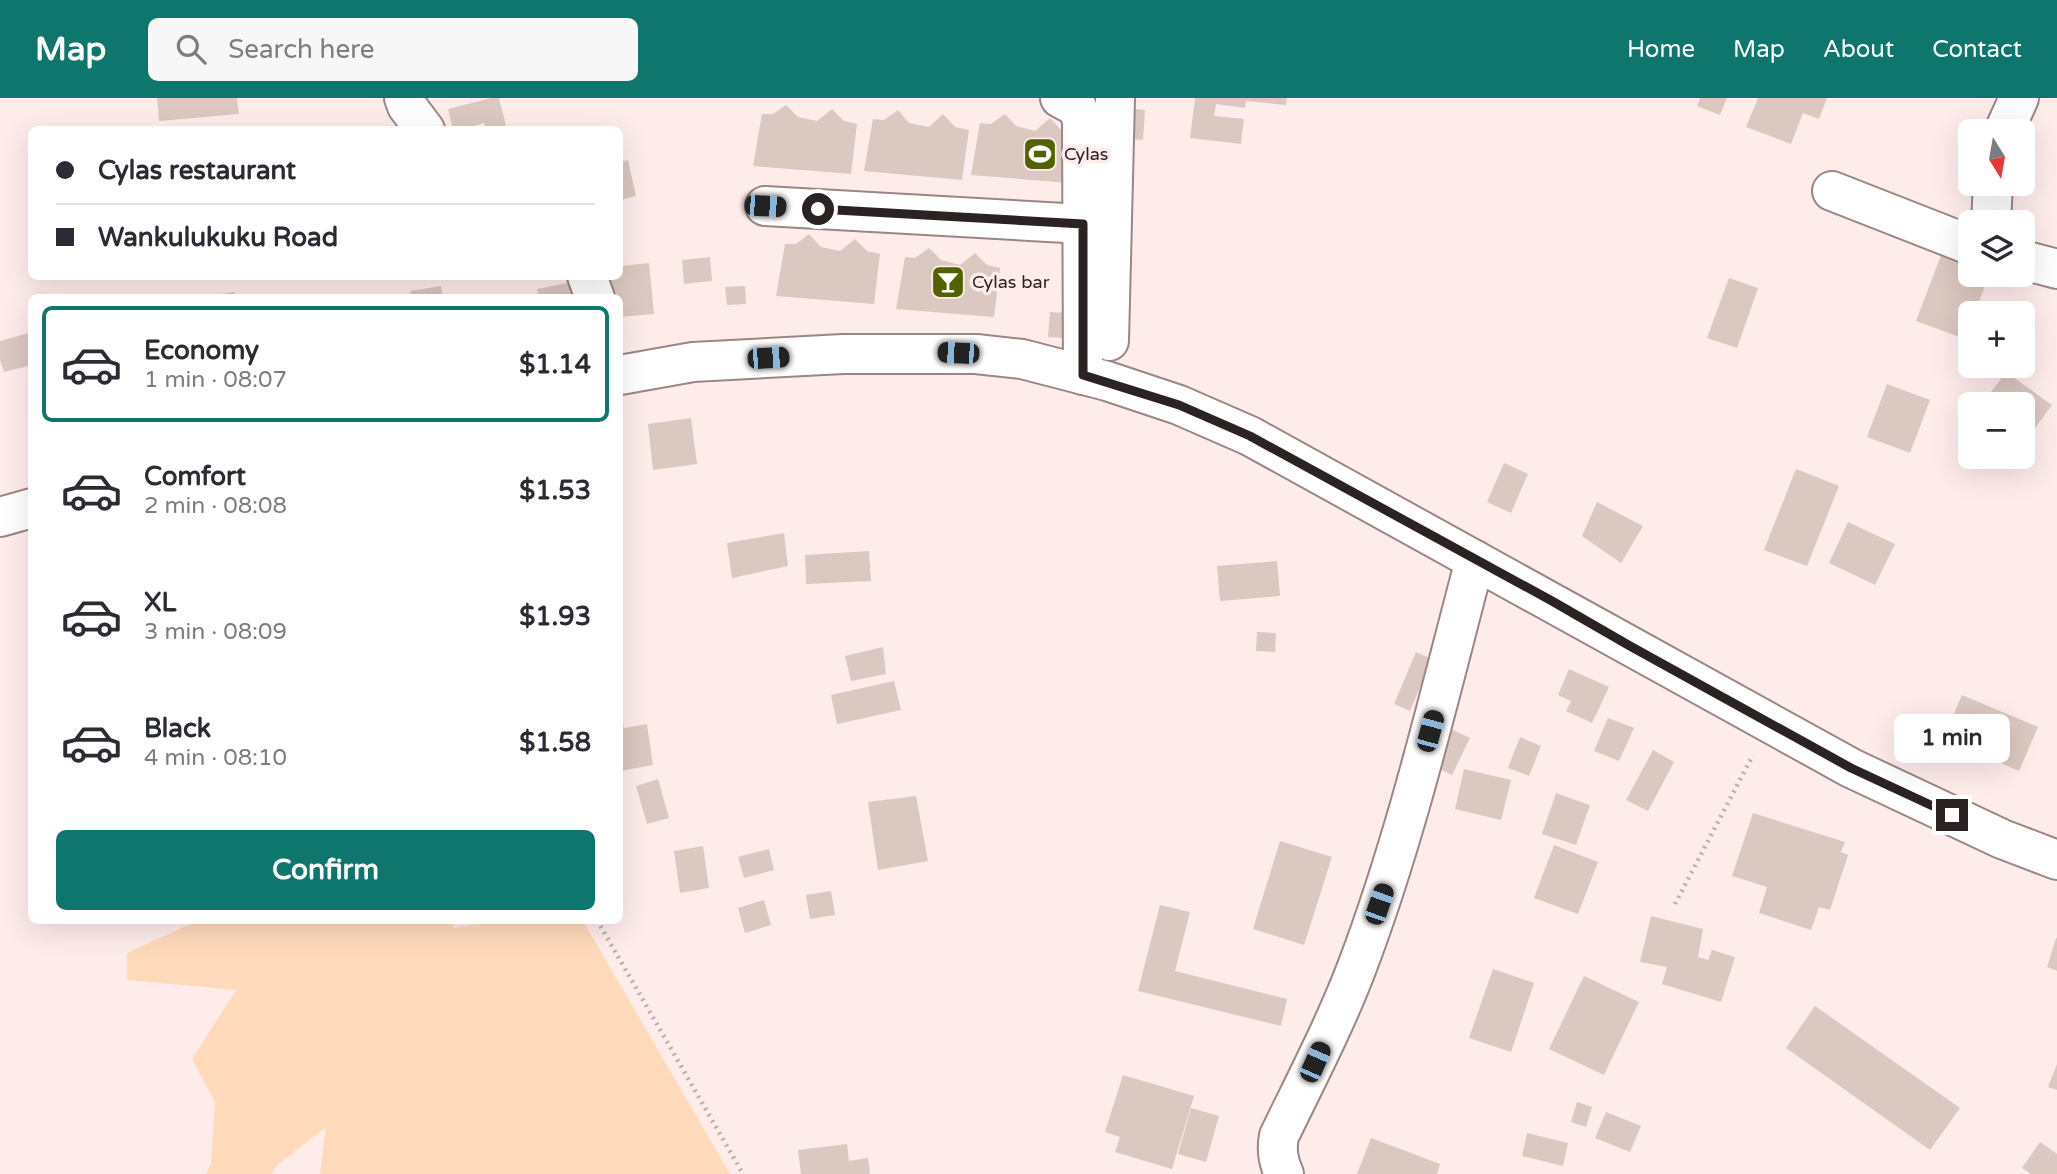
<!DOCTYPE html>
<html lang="en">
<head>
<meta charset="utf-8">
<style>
  body { margin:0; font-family:"Varela Round",sans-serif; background:#f7f7f7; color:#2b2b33; height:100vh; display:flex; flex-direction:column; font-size:26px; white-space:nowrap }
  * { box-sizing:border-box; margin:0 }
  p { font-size:23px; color:#7c7c81 }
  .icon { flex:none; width:38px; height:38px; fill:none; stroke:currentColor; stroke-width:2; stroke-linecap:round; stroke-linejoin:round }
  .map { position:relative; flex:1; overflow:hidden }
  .sheet { position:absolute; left:28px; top:196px; width:595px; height:630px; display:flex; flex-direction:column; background:#fff; border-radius:10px; box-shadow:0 7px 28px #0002 }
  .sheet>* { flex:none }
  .top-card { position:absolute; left:28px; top:28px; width:595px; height:154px; border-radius:10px; box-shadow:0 7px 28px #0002; display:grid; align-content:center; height:154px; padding:0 28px; background:#fff }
  .needle { width:46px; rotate:169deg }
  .tools { position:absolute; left:1958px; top:21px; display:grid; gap:14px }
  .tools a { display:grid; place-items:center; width:77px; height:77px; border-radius:10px; background:#fff; box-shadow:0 7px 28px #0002; font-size:35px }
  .end { position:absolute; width:32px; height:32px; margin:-16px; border:9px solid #2b2323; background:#fff; box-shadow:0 0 0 4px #fff }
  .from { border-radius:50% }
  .bubble { position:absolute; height:49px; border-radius:10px; background:#fff; box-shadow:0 7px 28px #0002; font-size:23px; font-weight:700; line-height:49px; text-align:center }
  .car { position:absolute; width:21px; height:42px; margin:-21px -10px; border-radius:9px; box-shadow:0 0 5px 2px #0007; background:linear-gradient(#222 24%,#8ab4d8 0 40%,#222 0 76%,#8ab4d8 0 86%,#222 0) }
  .top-card b { display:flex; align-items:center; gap:24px; height:66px; font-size:26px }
  .top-card b+b { border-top:2px solid #e1e1e2 }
  .top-card i { width:18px; height:18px; background:#2b2b33 }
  ul { padding:12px 0 0; list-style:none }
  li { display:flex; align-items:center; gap:21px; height:116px; margin:0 14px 10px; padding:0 14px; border:4px solid transparent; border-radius:10px }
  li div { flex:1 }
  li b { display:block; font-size:26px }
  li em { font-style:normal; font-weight:700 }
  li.on { border-color:#0f766e }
  li>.icon { width:63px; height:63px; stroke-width:1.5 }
  .primary-button { display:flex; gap:14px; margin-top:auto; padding:14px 28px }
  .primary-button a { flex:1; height:80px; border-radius:10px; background:#0f766e; color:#fff; font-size:28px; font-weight:700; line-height:80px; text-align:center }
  header { display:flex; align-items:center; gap:42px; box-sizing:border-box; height:98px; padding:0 35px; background:#0f766e; color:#fff }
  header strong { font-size:33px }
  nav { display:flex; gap:38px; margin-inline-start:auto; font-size:24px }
  .search { width:490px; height:63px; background:#f7f7f7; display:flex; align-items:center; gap:18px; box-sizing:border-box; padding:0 24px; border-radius:10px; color:#7c7c81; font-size:26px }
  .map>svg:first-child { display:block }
  .green { fill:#fedabb }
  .building { fill:#dbc8c0 }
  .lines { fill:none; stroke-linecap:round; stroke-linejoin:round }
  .minor-casing { stroke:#9a8684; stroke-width:42 }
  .major-casing { stroke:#9a8684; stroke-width:42 }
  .path { stroke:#b8aaa9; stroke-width:4.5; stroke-dasharray:2 5; stroke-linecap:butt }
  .minor { stroke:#fff; stroke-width:38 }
  .major { stroke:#fff; stroke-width:38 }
  .route { stroke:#2b2323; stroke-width:9 }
  .labels { text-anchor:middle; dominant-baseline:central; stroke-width:7; stroke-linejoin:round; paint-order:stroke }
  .poi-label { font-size:18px; fill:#2b2323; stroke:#feeceb; text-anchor:start }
</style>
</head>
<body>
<header>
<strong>Map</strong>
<div class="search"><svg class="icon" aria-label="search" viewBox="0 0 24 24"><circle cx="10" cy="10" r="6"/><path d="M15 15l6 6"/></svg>Search here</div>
<nav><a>Home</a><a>Map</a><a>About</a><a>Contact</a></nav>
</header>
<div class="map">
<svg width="2057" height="1076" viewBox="0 0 2057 1076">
  <rect width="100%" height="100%" fill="#feeceb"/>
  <path class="green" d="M452,822l2,8 41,-7h88l147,253h-410l6,-47 -50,39 -4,8h-66l5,-11 4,-61 -23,-43 44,-69 -109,-10v-27l70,-32z"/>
  <g class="building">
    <path d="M157,0h80l2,16 -80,7z"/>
    <path d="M491,0h8l8,32h-21l-2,-7 -24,7h-7l-5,-21z"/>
    <path d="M1195,0h92l-1,7 -40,-4 -1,7 -29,-4 -2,12 30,3 -3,25 -51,-6z"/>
    <path d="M1700,0h27l-7,17 -23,-9z"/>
    <path d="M1758,0h69l-8,21 -16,-6 -12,31 -45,-17z"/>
    <path d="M786,7l12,12 19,4 15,-12 12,12 13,3 -6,50 -98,-8 9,-52h11z"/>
    <path d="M1124,10l21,2 -2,30 -21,-2z"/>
    <path d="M898,12l11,13 20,4 14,-13 12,13 14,3 -7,50 -98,-9 9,-52 11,1z"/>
    <path d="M1005,16l11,12 19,5 15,-13 12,13 14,2 -7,50 -98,-8 9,-52 11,1z"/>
    <path d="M628,62l8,36 -16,4v-38z"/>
    <path d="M809,136l12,13 19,4 15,-12 12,12 13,3 -6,50 -98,-8 9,-52h11z"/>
    <path d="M1946,144l24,9v24h19l-14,38h-5v11l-5,15 -49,-18z"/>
    <path d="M929,150l12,12 19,5 15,-12 12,12 13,3 -6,49 -98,-8 9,-52 10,1z"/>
    <path d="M710,159l2,24 -28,3 -2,-24z"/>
    <path d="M649,165l5,51 -34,3v-19h-12l-2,-22h14v-10z"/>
    <path d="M1729,180l29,10 -21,60 -30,-10z"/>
    <path d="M583,182l4,18h-48l-2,-9z"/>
    <path d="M441,188l2,12h-32l-1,-7z"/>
    <path d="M745,188l1,18 -19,1 -2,-18z"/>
    <path d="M234,194l1,6h-28v-2z"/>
    <path d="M1050,214l15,1 -2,25 -15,-1z"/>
    <path d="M32,234v33l-28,7 -4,-12v-19z"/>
    <path d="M2006,274l46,33 -29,39v-40h-41z"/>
    <path d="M1887,286l43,16 -20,53 -43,-16z"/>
    <path d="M691,320l6,46 -44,6 -5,-46z"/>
    <path d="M1504,365l24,11 -17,39 -24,-11z"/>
    <path d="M1796,371l43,17 -32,80 -43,-16z"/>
    <path d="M1597,404l46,24 -22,37 -39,-27z"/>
    <path d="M1848,424l47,22 -20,41 -46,-22z"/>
    <path d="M784,435l4,33 -56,12 -5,-35z"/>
    <path d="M869,453l2,30 -65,3 -1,-29z"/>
    <path d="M1277,463l3,35 -60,5 -3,-35z"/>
    <path d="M1257,534l19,1 -1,19 -19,-1z"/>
    <path d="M883,549l3,27 -35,7 -6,-25z"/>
    <path d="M1416,554l16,7 -22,52 -16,-7z"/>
    <path d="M1569,571l40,18 -17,36 -26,-12 5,-10 -13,-6z"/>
    <path d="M894,583l7,29 -64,14 -6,-29z"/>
    <path d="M1962,597l76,32 -19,44 -76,-33z"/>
    <path d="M620,614l4,16 23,-4 6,41 -33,6z"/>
    <path d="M1608,620l26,10 -15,33 -25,-10z"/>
    <path d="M1449,630l21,10 -18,37 -21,-10z"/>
    <path d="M1520,639l21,9 -12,30 -21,-8z"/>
    <path d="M1653,652l21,12 -26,49 -22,-11z"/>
    <path d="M1464,671l47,11 -10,40 -46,-11z"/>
    <path d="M658,681l11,39 -22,6 -11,-38z"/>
    <path d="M1556,695l34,12 -14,40 -34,-11z"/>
    <path d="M916,698l12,65 -50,9 -10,-68z"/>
    <path d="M1753,715l92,29 -4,10 7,3 -18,55 -11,-3 -8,23 -52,-17 8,-26 -35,-11z"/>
    <path d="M1280,743l52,16 -28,88 -51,-16z"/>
    <path d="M1554,747l44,17 -20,52 -44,-16z"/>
    <path d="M703,748l6,42 -29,5 -6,-42z"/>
    <path d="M769,751l5,21 -30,8 -6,-21z"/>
    <path d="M831,793l4,24 -25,4 -4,-24z"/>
    <path d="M764,802l7,25 -26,8 -7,-25z"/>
    <path d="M1160,807l30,7 -15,59 112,28 -6,27 -143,-35z"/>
    <path d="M1651,818l52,13 -5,28 10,3 4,-10 23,7 -14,45 -59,-18 5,-17 -27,-5z"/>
    <path d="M2056,840h1v33l-10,-4z"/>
    <path d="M1493,871l41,14 -23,69 -42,-14z"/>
    <path d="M1584,878l55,26 -35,73 -55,-26z"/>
    <path d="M1815,908l145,102 -30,42 -144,-102z"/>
    <path d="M2057,966v26l-9,-3z"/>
    <path d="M1123,977l71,21 -22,73 -57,-17 5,-15 -15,-5z"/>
    <path d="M1577,1004l15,5 -6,20 -15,-5z"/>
    <path d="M1191,1010l28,8 -13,46 -28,-8z"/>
    <path d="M1606,1014l35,14 -11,26 -35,-14z"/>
    <path d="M1527,1035l41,10 -5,23 -41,-10z"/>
    <path d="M1371,1040l69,26 -3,10h-80z"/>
    <path d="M2040,1044l17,12v20h-26l-9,-6z"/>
    <path d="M847,1046l2,17 19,-3 2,16h-69l-3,-24z"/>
  </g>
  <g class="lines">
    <g class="minor-casing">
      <g id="minor">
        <path d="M404,0l3,8 18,24"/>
        <path d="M1060,0l17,9 5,13 1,255"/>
        <path d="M2004,33l15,-33"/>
        <path d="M1832,93l138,54"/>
        <path d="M765,108l318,18"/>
        <path d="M1991,124l2,-38"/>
        <path d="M2023,162l34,9"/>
        <path d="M587,178l8,22"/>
        <path d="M1109,243l6,-243"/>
        <path d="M1284,1076c-6,-13 -8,-24 -5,-38 27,-56 56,-111 78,-169 50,-132 82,-271 118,-407"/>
      </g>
    </g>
    <g class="major-casing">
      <g id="major">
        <path d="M620,277l73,-13 150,-8h133l46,5 85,22 72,24 71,31 601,332 151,71 55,21"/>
        <path d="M0,419l32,-9"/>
      </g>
    </g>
    <g class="path">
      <path d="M1675,806l78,-149"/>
      <path d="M597,822l146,254"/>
    </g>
    <use href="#minor" class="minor"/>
    <use href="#major" class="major"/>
  </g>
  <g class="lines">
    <path class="route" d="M818,111l265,15v151l96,30 71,31 302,165 78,45 221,122 101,47"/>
  </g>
  <defs>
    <g id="stadium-square" transform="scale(1.75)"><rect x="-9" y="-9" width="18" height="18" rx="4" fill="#536101" stroke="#feeceb"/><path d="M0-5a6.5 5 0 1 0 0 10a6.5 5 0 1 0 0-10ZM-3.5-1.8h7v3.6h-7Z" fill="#fff"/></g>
    <g id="bar-square" transform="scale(1.75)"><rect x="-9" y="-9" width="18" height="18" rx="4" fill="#536101" stroke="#feeceb"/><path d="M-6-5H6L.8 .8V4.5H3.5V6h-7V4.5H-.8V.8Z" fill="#fff"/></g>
  </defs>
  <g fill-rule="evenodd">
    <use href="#stadium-square" x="1040" y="56"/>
    <use href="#bar-square" x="948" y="184"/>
  </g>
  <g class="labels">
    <g class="poi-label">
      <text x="1064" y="56">Cylas</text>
      <text x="972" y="184">Cylas bar</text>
    </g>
  </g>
</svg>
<div class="tools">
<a><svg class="needle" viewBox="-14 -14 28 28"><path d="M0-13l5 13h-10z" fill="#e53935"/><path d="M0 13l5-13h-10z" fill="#7c7c81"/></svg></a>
<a><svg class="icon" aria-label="layers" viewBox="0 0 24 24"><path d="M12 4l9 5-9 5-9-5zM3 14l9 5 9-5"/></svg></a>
<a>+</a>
<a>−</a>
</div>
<i class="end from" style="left:818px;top:111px"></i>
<i class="end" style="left:1952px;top:717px"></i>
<div class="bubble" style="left:1894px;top:616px;width:116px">1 min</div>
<i class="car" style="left:765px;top:108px;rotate:93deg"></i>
<i class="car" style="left:958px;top:255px;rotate:272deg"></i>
<i class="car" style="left:768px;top:260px;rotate:87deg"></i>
<i class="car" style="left:1430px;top:633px;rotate:15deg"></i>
<i class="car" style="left:1379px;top:806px;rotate:19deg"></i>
<i class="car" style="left:1315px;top:964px;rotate:24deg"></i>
<div class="top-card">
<b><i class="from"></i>Cylas restaurant</b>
<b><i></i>Wankulukuku Road</b>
</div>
<section class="sheet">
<ul>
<li class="on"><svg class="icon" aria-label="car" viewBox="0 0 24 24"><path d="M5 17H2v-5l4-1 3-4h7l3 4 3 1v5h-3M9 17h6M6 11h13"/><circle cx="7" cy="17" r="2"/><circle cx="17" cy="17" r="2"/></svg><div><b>Economy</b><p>1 min · 08:07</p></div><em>$1.14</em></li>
<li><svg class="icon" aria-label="car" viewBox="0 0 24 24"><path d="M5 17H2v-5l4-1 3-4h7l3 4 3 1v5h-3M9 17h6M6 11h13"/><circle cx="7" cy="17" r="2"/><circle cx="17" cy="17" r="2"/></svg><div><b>Comfort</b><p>2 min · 08:08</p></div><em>$1.53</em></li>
<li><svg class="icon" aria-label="car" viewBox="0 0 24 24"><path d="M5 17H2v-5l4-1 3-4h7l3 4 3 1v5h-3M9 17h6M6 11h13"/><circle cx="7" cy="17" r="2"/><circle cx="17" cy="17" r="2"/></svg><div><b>XL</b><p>3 min · 08:09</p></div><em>$1.93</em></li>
<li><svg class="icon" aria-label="car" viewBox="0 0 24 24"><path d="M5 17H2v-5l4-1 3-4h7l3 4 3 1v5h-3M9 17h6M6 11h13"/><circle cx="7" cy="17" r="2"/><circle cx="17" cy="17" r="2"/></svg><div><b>Black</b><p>4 min · 08:10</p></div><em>$1.58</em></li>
</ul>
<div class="primary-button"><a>Confirm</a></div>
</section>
</div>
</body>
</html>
